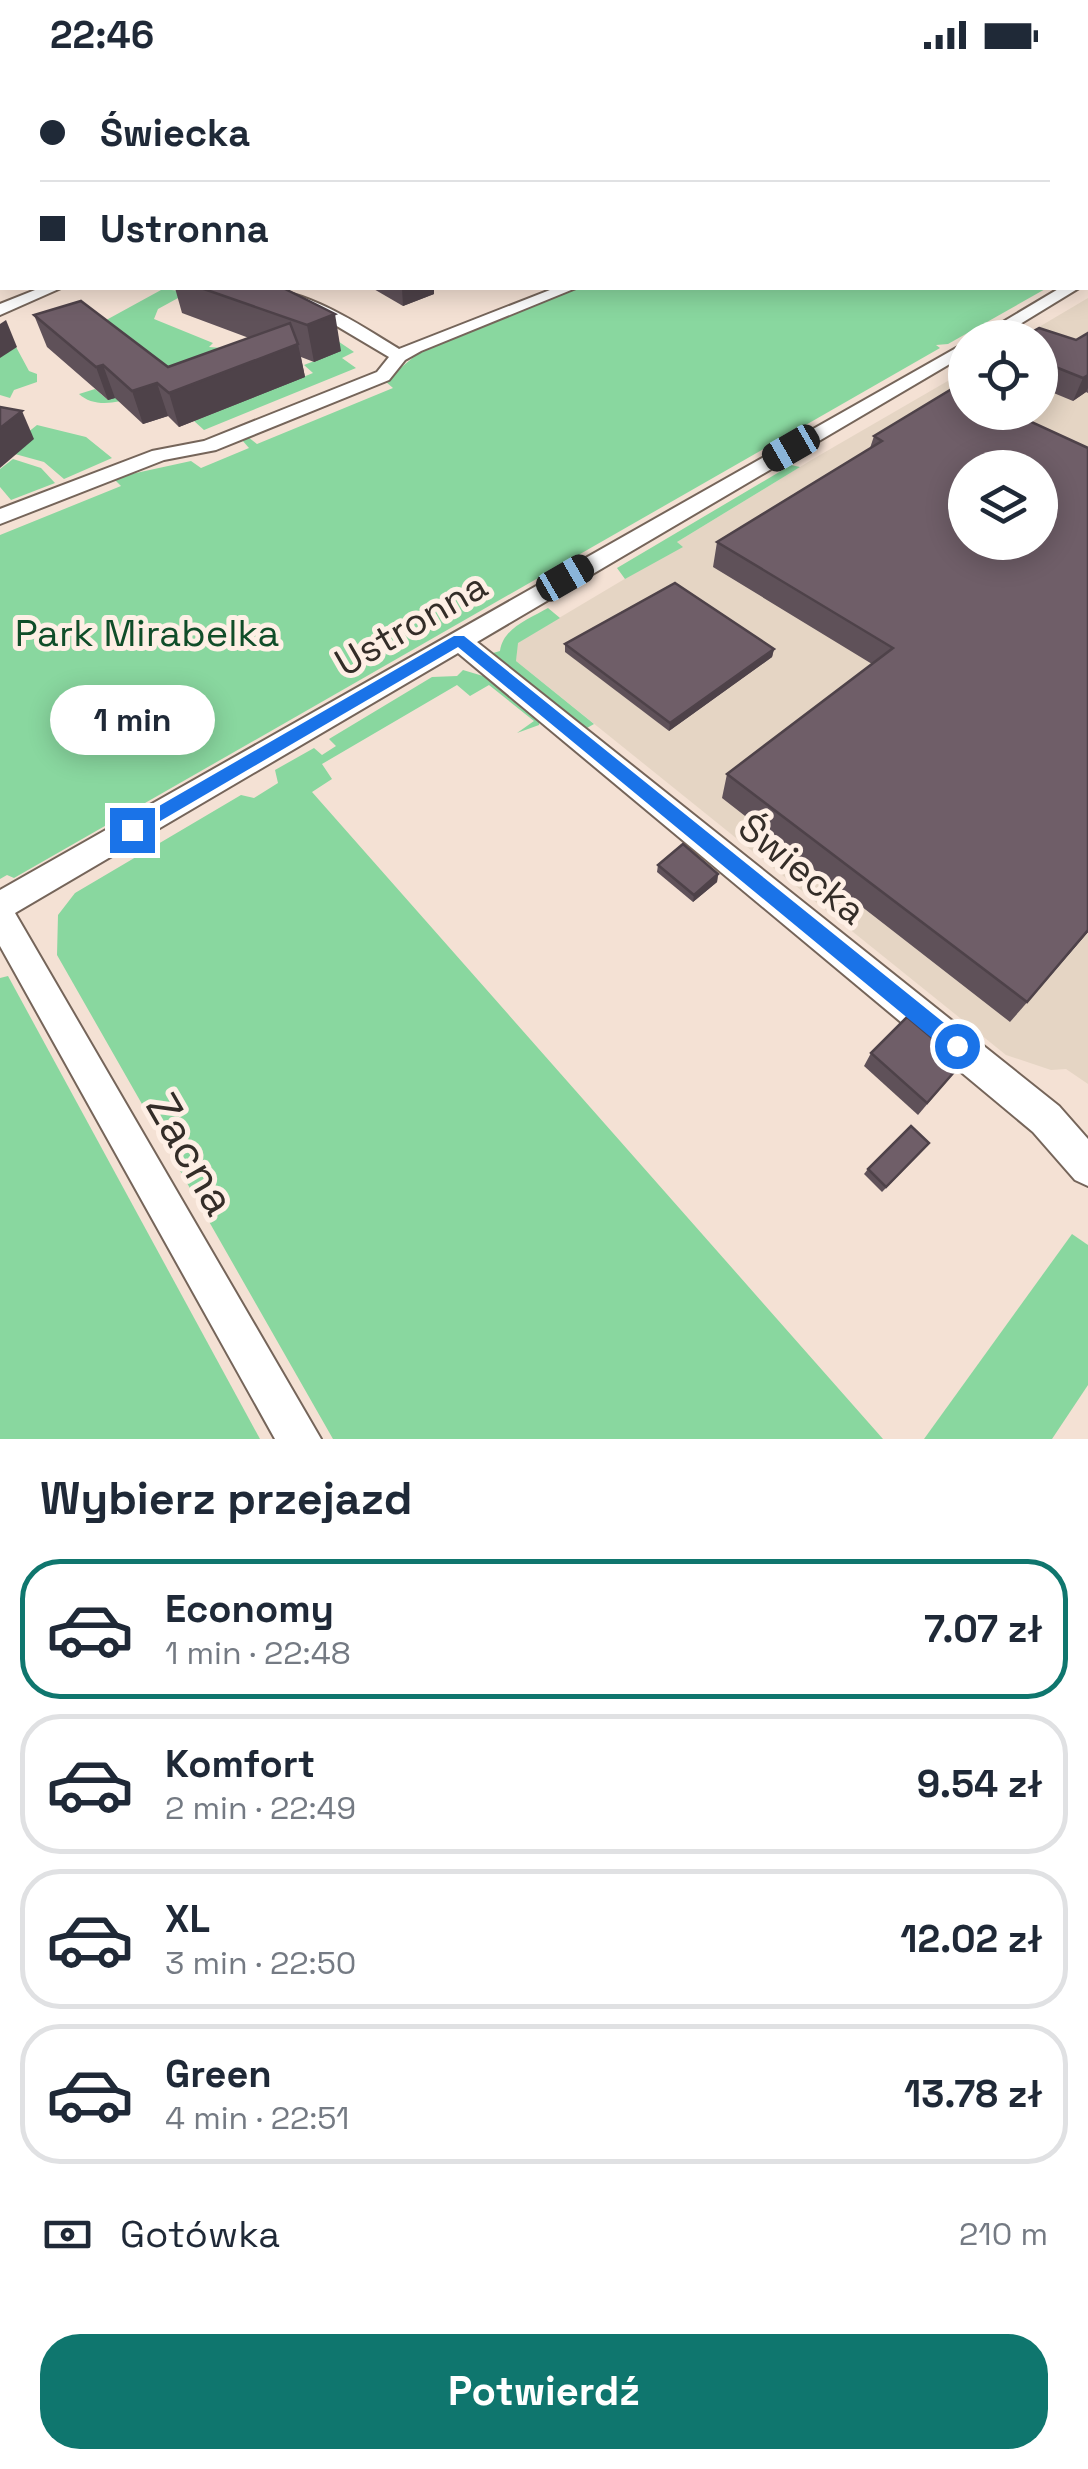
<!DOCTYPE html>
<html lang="pl">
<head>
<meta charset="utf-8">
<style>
  body { margin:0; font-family:"Space Grotesk",sans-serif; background:#f6f6f7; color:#1f2937; height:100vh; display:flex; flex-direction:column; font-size:38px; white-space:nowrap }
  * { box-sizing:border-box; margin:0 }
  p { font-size:32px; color:#747a83 }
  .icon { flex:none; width:55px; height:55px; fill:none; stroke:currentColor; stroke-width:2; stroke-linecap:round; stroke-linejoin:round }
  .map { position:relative; height:1369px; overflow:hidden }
  .details { display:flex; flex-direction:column; background:#fff; flex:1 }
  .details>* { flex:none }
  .hud { position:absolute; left:0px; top:0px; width:1090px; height:220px; box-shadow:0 5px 25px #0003; display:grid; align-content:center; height:220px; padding:0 40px; background:#fff }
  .fabs { position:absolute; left:948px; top:250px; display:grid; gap:20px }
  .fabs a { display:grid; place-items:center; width:110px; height:110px; border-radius:50%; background:#fff; box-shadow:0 5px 25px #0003; font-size:50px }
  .end { position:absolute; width:45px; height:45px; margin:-22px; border:12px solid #1a73e8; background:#fff; box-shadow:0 0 0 5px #fff }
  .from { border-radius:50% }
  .bubble { position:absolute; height:70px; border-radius:35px; background:#fff; box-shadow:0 5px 25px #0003; font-size:32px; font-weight:700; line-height:70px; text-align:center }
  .car { position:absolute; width:30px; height:60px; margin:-30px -15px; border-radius:12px; box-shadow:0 0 8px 2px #0007; background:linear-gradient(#222 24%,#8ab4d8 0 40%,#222 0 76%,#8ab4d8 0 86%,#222 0) }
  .hud b { display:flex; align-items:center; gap:35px; height:95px; font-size:38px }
  .hud b+b { border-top:2px solid #e0e1e3 }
  .hud i { width:25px; height:25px; background:#1f2937 }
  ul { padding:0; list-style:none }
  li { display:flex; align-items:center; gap:30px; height:140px; margin:0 20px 15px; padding:0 20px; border:5px solid #e0e1e3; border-radius:40px }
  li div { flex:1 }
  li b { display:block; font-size:38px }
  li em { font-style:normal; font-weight:700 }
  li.on { border-color:#0f766e }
  li>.icon { width:90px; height:90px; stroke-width:1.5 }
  h2 { padding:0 40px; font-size:45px; line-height:120px }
  .pay { display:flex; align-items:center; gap:25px; height:110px; padding:0 40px; font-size:38px }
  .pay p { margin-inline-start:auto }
  .primary-button { display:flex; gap:20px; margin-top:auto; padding:20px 40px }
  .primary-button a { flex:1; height:115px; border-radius:40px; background:#0f766e; color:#fff; font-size:40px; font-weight:700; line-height:115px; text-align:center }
  .status { display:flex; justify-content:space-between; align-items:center; height:70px; padding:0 50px; background:#fff; direction:ltr }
  .status svg { height:28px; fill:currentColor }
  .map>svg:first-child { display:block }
  .industrial { fill:#e5d5c4; fill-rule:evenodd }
  .green { fill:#89d79f }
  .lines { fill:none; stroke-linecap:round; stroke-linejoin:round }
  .minor-casing { stroke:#75655a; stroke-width:4 }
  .tertiary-casing { stroke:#75655a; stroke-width:5 }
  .minor { fill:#fff; fill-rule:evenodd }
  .tertiary { fill:#fff; fill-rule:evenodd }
  .wall { fill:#5f5159 }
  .shaded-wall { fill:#4e4249 }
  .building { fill:#6f5e68; stroke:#4e4249; stroke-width:2.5; fill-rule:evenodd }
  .route { fill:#1a73e8 }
  .labels { text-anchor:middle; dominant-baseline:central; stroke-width:10; stroke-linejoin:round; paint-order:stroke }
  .street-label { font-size:38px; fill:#342d28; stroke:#feefe5 }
  .park-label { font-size:38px; fill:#104d29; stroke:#feefe5 }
  .near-street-label { font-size:45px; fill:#342d28; stroke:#feefe5 }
</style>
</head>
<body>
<div class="status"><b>22:46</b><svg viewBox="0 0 49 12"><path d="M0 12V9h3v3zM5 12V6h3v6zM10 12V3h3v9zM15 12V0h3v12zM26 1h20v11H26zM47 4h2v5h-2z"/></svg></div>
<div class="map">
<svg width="1088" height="1369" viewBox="0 0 1088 1369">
  <rect width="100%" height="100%" fill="#f4e1d4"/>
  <path class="industrial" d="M1088,228v786l-22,-15 -15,1 -45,-15 -490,-394 1,-18 163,-97 -3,-4 136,-83 152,-88v41h75v-74l-18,-1zM965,398h75v74h-75z"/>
  <g class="green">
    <path d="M154,218l35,4 -31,17 -4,10 59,24 -4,4 13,1c-29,20 -110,77 -143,46l16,-5 13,11 -20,-70 73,-40z"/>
    <path d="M578,218h469l-99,56 -12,1 4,3 -926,530 -7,-3 -7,4v-344l121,-49 -8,-8 78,-17 10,7 48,-20 -7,-8 6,-3 9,7 136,-56 -8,-7 37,-31 133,-57z"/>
    <path d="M320,259l34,23 -12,6 14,10 -152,62 -10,-9 119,-48 -9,-8 36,-14z"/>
    <path d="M15,275l14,26 8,3v8l-23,8 -4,8 -10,-3v-39z"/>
    <path d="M37,355l49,12 26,21 -48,21 -20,-17 -29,-8 7,-17z"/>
    <path d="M13,389l28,9 14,15 -44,17 -11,-13v-18z"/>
    <path d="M791,395l9,2 -123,75 6,5 -58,32 -8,-11z"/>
    <path d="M548,538l12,10 -42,25 -2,18 78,63 -7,4 -94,-75 7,-2c3,-23 29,-32 48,-43z"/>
    <path d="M463,600l20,6 57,43 -1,6 -22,8 17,-12 -45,-36 -19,11 -13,-11 -135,79 10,15 -20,13 571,647h-550l-276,-484 1,-40 17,-22 166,-98 13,3 24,-15 -3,-13 39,-22 8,7 14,-9 -7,-7 103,-62 25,-1z"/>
    <path d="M8,906l252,463h-260v-461z"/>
    <path d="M1072,1164l16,11v140l-36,54h-128z"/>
  </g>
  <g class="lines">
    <g class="minor-casing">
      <g id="minor">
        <path d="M413,0h27l1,2h-26z"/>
        <path d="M40,218h21l-61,27v-11z"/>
        <path d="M247,218c54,-3 108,34 152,61l156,-61h21l-155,63 -16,9 -16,20 -173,70 -52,10 -164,64v-15l152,-58 52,-10 173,-69 12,-15 -64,-38z"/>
        <path d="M1060,218h19l-82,50h-21z"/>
        <path d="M965,273v12l-488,287 582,464 29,33v47l-13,-6 -42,-48 -575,-479 -443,260 306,526h-46l-275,-493v-56z"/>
      </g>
    </g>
    <g class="tertiary-casing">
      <path id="tertiary" d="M2,145v13l-2,1v-13z"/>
    </g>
    <use href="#minor" class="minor"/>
    <use href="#tertiary" class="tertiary"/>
  </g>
  <g class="wall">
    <path d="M521,0h440l-1,2h-426z"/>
    <path d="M175,218h108l58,63 -27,11 -13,-5 4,20 -126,50 -11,-11 -25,8 -28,-26 -7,2 -61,-53 -13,-32 134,52 81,-29 -67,-25z"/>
    <path d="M372,218h62v6l-31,12z"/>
    <path d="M1088,263v60l-2,-1 -13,9 -29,-12 -4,-51 36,2z"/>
    <path d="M965,342l123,36v484l-78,90 -288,-224 5,-24 145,-110 -159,-97 4,-25 153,-94 4,-12z"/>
    <path d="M565,574l209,5 -2,8 -103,74 -104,-79z"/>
    <path d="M658,795l60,9 -1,8 -24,20 -36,-30z"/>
    <path d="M871,983l91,10 -44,52 -54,-49z"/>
    <path d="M924,1079l-42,43 -18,-18 4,-5z"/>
  </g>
  <g class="shaded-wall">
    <path d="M88,0h20l-6,2h-20z"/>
    <path d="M402,218h32v6l-31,12z"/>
    <path d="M335,244l6,37 -27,11 -7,-37z"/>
    <path d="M6,250l11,27 -17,11v-34z"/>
    <path d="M298,274l7,33 -126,50 -10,-34z"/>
    <path d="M103,295l12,33 -7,2 -12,-33z"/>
    <path d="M1053,296l-9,23 -4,2v-17z"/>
    <path d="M1088,305v13l-2,4 -13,9 10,-23z"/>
    <path d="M157,313l11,33 -25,8 -11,-33z"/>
    <path d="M22,341l12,28 -34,29v-40z"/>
    <path d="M774,579l-2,8 -103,74 1,-8z"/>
    <path d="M718,804l-1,8 -24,20 1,-7z"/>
    <path d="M1088,860v2l-78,90 17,-20z"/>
  </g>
  <g class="building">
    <path d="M0,0h88l-6,2h-80v94l-2,1z"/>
    <path d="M594,0h366l-1,2h-348z"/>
    <path d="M2,171v20l-2,1v-20z"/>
    <path d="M201,218h82l52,26 -28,11z"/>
    <path d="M81,231l87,66 122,-44 8,21 -129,49 -12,-10 -25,8 -29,-26 -7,2 -62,-52z"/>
    <path d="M1039,258l37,12 12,-7v42l-5,3 -30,-12 -13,8v-36h-19z"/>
    <path d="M965,311v31h45l78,36v482l-61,72 -300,-228 166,-126 -176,-106 165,-101 -8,-5zM965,398h75v74h-75z"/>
    <path d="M0,337l22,4 -22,17z"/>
    <path d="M675,513l99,66 -104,74 -105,-79z"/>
    <path d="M683,774l35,30 -24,21 -36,-30z"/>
    <path d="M907,947l55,46 -35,40 -56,-50z"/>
    <path d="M911,1056l18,17 -43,44 -18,-18z"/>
  </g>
  <path class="route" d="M454,566h10l500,403v14h-14l-492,-406 -320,187h-12v-9z"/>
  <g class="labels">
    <g class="street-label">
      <text transform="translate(411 554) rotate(-30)">Ustronna</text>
      <text transform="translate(802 799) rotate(39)">Świecka</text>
    </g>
    <g class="park-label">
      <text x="147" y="563">Park Mirabelka</text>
    </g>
    <g class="near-street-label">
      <text transform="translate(191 1084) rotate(60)">Zacna</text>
    </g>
  </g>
</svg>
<div class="fabs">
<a><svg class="icon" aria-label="locate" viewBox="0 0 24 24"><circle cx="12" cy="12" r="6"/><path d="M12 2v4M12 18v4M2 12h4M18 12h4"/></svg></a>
<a><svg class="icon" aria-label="layers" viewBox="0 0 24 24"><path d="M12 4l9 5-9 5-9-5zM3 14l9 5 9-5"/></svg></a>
</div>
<i class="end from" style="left:957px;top:976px"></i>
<i class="end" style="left:132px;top:760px"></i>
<div class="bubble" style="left:50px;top:615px;width:165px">1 min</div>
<i class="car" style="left:791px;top:378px;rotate:240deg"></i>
<i class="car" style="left:565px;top:508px;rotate:60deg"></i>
<div class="hud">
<b><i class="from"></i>Świecka</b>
<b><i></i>Ustronna</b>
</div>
</div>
<section class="details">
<h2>Wybierz przejazd</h2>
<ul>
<li class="on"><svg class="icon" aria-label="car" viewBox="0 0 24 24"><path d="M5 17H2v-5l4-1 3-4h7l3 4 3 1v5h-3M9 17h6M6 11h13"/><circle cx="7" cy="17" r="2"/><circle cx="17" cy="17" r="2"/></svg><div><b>Economy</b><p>1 min · 22:48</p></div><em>7.07 zł</em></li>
<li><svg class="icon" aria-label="car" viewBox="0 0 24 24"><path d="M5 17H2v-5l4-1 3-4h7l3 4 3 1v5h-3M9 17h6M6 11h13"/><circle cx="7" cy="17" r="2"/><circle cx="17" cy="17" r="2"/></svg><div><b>Komfort</b><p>2 min · 22:49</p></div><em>9.54 zł</em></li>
<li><svg class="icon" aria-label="car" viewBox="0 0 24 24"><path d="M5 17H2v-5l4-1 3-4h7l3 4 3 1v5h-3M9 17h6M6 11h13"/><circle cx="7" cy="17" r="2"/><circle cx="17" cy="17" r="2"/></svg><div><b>XL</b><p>3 min · 22:50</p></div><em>12.02 zł</em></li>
<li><svg class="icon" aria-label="car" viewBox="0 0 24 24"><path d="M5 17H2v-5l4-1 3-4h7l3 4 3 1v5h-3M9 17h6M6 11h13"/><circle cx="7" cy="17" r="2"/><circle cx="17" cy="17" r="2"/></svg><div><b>Green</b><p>4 min · 22:51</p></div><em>13.78 zł</em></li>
</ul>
<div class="pay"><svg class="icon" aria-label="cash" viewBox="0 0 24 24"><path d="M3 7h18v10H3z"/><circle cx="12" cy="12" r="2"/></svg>Gotówka<p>210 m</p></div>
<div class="primary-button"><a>Potwierdź</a></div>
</section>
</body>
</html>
